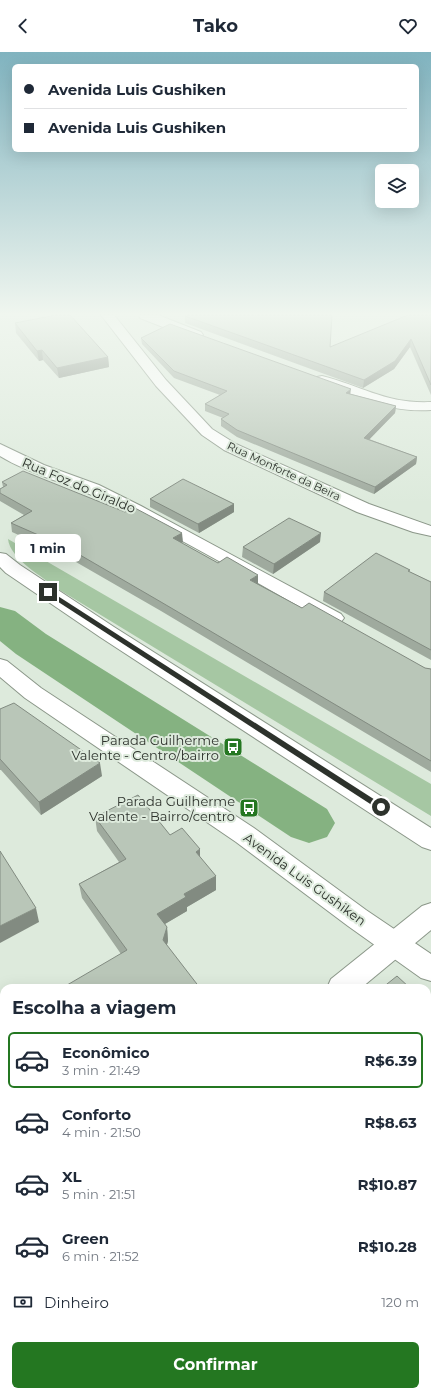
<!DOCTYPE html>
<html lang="pt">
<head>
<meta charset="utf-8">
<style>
  body { margin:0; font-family:Montserrat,sans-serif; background:#f6f6f7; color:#1f2937; height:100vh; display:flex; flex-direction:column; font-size:15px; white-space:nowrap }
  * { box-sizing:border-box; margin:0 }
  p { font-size:13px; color:#747a83 }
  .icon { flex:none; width:22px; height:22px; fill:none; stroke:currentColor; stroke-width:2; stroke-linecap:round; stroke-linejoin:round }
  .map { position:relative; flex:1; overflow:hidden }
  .details { position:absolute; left:0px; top:932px; width:431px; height:412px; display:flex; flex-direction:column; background:#fff; border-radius:12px 12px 0 0; box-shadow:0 4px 16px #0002 }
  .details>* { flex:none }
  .guide { position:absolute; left:12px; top:12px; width:407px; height:88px; border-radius:6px; box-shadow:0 4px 16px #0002; display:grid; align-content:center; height:88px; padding:0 12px; background:#fff }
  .fabs { position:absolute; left:375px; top:112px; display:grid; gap:8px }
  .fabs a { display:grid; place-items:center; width:44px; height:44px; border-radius:6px; background:#fff; box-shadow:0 4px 16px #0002; font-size:20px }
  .end { position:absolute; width:18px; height:18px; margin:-9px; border:5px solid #2d322c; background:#fff; box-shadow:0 0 0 2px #fff }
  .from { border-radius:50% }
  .bubble { position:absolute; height:28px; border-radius:6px; background:#fff; box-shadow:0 4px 16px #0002; font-size:13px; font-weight:700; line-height:28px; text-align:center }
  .guide b { display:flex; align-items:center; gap:14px; height:38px; font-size:15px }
  .guide b+b { border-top:1px solid #e0e1e3 }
  .guide i { width:10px; height:10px; background:#1f2937 }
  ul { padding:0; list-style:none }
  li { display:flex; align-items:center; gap:12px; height:56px; margin:0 8px 6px; padding:0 4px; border:2px solid transparent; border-radius:6px }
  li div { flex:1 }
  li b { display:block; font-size:15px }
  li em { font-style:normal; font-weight:700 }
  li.current { border-color:#247721 }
  li>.icon { width:36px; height:36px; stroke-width:1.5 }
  h2 { padding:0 12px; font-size:18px; line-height:48px }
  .pay { display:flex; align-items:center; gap:10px; height:44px; padding:0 12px; font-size:15px }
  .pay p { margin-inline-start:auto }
  .cta { display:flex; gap:8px; margin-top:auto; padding:8px 12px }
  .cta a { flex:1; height:46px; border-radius:6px; background:#247721; color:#fff; font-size:16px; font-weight:700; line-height:46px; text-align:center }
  header { display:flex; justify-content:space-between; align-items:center; height:52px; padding:0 12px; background:#fff; font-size:18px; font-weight:700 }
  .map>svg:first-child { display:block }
  .green { fill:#a6c7a3 }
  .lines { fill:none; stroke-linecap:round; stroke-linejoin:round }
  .river { fill:#85b281; fill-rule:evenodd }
  .minor-casing { stroke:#8b9789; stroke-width:2 }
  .secondary-casing { stroke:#8b9789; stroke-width:2 }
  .minor { fill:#fff; fill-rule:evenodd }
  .secondary { fill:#fff; fill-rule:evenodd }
  .wall { fill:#9faa9e }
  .shaded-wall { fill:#828b81 }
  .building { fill:#b9c6b8; stroke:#828b81 }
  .route { fill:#2d322c }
  .labels { text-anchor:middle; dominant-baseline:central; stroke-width:4; stroke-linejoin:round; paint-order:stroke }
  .far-street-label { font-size:11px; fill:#2d322c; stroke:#ddeadc }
  .street-label { font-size:13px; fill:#2d322c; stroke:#ddeadc }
  .poi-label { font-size:13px; fill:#2d322c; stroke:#ddeadc; text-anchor:end }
</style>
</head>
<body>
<header><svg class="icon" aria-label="back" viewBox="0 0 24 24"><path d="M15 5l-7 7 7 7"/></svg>Tako<svg class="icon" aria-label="heart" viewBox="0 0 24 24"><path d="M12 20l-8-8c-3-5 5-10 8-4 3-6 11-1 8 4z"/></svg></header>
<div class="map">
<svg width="431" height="1344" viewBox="0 0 431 1344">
  <rect width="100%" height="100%" fill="#ddeadc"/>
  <path class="green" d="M8,487l423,245v32l-373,-227c-15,-12 -48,-30 -50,-50z"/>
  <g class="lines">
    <path class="river" d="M0,555l15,4 31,23 281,175 8,14 -8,14 -18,6 -18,-6 -275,-183 -16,-13z"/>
    <g class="minor-casing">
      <g id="minor">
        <path d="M101,263h13l52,65 46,49 24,15 133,60 62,22v10l-18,-4 -56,-20 -133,-62 -22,-15 -46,-49z"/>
        <path d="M139,263h19l43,17 2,3 -2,3h-10l-51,-20z"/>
        <path d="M322,324c40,10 64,28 109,26v8c-40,3 -77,-13 -114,-27l-2,-3 2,-3z"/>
        <path d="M0,392l44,21 55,20 42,21 200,108 3,4 -3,4 -7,2 -7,-2c-75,-42 -149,-86 -227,-123 -32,-16 -69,-24 -100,-43z"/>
        <path d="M431,851v27l-70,58h-34l4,-9 91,-73z"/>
        <path d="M4,1214v37l-4,1v-37z"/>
        <path d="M431,1288v36l-4,2v-36z"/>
        <path d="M323,1340h46l-2,4h-46z"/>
      </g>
    </g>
    <g class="secondary-casing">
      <g id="secondary">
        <path d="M0,501l6,1 14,11 94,62 317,201v22l-9,-3 -322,-210 -94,-64 -6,-6z"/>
        <path d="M0,607l7,2 34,27 213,140 112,82 65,44v27l-10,-3 -73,-52 -112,-84 -211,-144 -25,-21z"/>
      </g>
    </g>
    <use href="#minor" class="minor"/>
    <use href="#secondary" class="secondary"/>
  </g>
  <g class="wall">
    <path d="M431,263v80l-21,-48 -16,22 -31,19 -178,-65v-7h147l-2,31z"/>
    <path d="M15,271l93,34 1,10 -50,11 -16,-18 -4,1 -23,-28z"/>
    <path d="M141,286l255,68 -1,7 -26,26 48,18 -1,7 -42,30 -137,-57 -16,-11v-7l2,-1 -18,-7v-7l15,-9 -46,-17 -32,-34z"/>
    <path d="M2,430l181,60 -2,1 37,20 84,45 123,60 6,1v103l-270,-161 -92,-53 -57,-26 -1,-9 13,-8 -24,-14v-12l3,-2z"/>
    <path d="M150,447l84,5v8l-35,21 -49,-26z"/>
    <path d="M320,490l-47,32 -31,-17 1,-10z"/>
    <path d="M410,520l21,10v78l-108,-59 1,-9z"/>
    <path d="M0,657l102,67 -61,39 -40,-45h-1z"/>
    <path d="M95,765l75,18 30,14v8l16,33 -29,17v4l-22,13 2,3 1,14 -1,4 -46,9 -39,-56 -3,-14 40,-22 -22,-31z"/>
    <path d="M427,952l4,4v288l-4,-5z"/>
  </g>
  <g class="shaded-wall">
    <path d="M411,287l-1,8 -16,22 -31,19 1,-8z"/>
    <path d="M42,298l1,10 -4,1 -2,-10z"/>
    <path d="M108,305l1,10 -50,11 -2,-10z"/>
    <path d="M351,337l-1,7 -4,-3z"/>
    <path d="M396,354l-1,7 -31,32v-7z"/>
    <path d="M417,405l-1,7 -42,30 1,-7z"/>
    <path d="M234,452v8l-35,21 -1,-9z"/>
    <path d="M182,481l1,9 -10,6v-10z"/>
    <path d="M321,481l-1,9 -47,32 1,-10z"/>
    <path d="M258,523v9l-8,-4z"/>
    <path d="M100,711l2,13 -61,39 -2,-13z"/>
    <path d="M200,797v15l-4,-12z"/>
    <path d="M216,824v14l-29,17v4l-29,17 -1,-14 27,-20z"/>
    <path d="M36,856l3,14 -39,21v-17z"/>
    <path d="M167,875l1,14 -4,13 -1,-14z"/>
    <path d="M4,1117v10l-4,4v-11z"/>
    <path d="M246,1340h12l-10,4h-12z"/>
  </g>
  <g class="building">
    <path d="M56,263h14l38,42 -51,11 -15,-18 -5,1 -22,-28z"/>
    <path d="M186,263h146l-2,32 78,-32h23v70l-20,-46 -16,22 -31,19 -179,-64z"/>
    <path d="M170,272l181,65 -5,4 50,13 -32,32 53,19 -42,30 -138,-57 -16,-11 8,-5 -24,-10 22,-13 -53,-20 -33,-33z"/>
    <path d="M23,419l102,41 8,-5 49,26 -9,5 45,25 9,-6 31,18 -8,5 52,28 7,-5 116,65 6,1v92l-270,-159 -93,-54 -57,-25 21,-12 -32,-18v-4l7,-4 -5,-3z"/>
    <path d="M183,427l51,25 -36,20 -48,-25z"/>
    <path d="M289,466l32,15 -47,31 -31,-17z"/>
    <path d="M376,501l34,17 -2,1 23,11v68l-107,-58z"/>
    <path d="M14,651l86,60 -61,39 -39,-43v-50z"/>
    <path d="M138,743l32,40 12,-7 18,21 -4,3 20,24 -32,18 2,3 -29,17 10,13 -4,13 37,48h-138l65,-38 -48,-66 47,-25 -31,-42z"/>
    <path d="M0,799l36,57 -36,18z"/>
    <path d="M397,924l13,12h-28z"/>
    <path d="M427,952l4,4v276l-4,-5z"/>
    <path d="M4,1034v83l-4,3v-82z"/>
    <path d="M2,1265l2,5v70h242l-10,4h-236v-77z"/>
  </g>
  <linearGradient id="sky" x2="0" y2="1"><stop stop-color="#80b3bf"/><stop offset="0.58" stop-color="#f0f6ef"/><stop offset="1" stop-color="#f0f6ef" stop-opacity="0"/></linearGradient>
  <rect width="431" height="452" fill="url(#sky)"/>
  <path class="route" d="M46,539h4l333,214v4h-5l-332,-215z"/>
  <defs>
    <g id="bus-square" transform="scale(1)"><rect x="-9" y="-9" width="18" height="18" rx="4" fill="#247721" stroke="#ddeadc"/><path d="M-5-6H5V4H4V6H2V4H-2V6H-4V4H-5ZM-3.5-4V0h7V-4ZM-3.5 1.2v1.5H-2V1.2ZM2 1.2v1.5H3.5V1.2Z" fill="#fff"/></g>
  </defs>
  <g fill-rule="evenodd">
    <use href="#bus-square" x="233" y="695"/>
    <use href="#bus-square" x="249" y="756"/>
  </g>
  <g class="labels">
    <g class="far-street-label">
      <text transform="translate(284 419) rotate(25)">Rua Monforte da Beira</text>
    </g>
    <g class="street-label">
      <text transform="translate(79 433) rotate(23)">Rua Foz do Giraldo</text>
      <text transform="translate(305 827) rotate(36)">Avenida Luis Gushiken</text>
    </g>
    <g class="poi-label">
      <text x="219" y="688">Parada Guilherme<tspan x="219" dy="15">Valente - Centro/bairro</tspan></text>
      <text x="235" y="749">Parada Guilherme<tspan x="235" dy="15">Valente - Bairro/centro</tspan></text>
    </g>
  </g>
</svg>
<div class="fabs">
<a><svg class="icon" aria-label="layers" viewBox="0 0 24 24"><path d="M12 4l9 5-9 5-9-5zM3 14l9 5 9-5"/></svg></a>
</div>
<i class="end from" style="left:381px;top:755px"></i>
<i class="end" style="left:48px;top:540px"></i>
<div class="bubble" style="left:15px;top:482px;width:66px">1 min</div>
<div class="guide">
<b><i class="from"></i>Avenida Luis Gushiken</b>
<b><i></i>Avenida Luis Gushiken</b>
</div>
<section class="details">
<h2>Escolha a viagem</h2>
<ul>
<li class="current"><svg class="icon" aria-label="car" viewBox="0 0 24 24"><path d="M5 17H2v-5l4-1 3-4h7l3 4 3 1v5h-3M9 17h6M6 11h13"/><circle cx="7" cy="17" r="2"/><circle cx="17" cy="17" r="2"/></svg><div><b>Econômico</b><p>3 min · 21:49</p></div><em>R$6.39</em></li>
<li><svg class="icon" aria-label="car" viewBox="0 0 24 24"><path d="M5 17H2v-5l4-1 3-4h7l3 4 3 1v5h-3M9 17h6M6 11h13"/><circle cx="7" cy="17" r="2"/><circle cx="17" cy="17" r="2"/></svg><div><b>Conforto</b><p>4 min · 21:50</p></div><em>R$8.63</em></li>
<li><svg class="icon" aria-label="car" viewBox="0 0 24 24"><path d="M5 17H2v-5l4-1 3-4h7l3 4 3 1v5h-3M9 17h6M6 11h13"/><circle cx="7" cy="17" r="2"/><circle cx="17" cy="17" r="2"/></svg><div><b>XL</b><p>5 min · 21:51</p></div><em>R$10.87</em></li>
<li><svg class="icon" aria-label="car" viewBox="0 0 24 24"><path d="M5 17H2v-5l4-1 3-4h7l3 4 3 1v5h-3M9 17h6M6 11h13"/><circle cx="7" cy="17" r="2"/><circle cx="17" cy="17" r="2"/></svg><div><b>Green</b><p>6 min · 21:52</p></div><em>R$10.28</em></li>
</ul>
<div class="pay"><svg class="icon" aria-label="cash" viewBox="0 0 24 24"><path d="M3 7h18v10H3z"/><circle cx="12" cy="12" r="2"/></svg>Dinheiro<p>120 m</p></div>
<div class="cta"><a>Confirmar</a></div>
</section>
</div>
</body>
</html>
